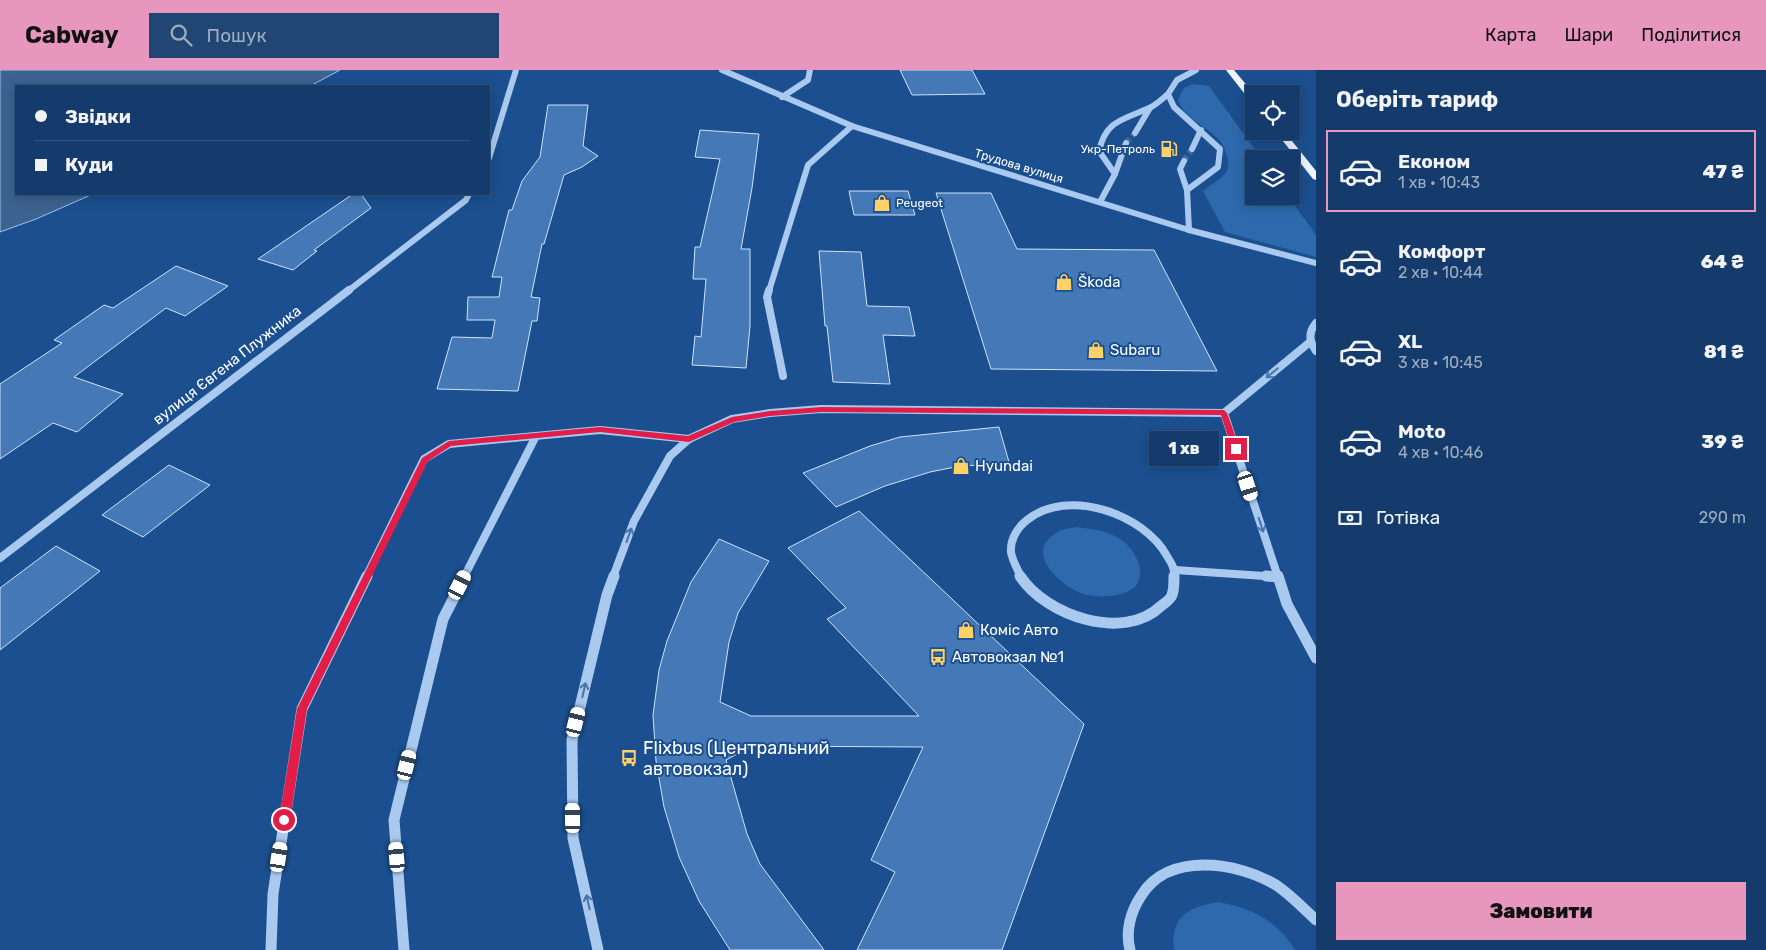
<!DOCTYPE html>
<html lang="uk">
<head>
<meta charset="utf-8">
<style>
  body { margin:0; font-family:Rubik,sans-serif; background:#214673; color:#f1f3f6; height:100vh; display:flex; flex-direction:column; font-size:19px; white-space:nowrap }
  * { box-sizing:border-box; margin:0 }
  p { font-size:16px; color:#9dadc1 }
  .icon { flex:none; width:28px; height:28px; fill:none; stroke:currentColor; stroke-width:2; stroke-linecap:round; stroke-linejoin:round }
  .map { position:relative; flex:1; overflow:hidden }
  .details { display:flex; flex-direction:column; background:#143b6b; width:450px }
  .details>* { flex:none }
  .guide { position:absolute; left:15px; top:15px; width:475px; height:110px; border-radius:0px; box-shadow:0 2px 12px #0003,0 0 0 1px #33557e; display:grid; align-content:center; height:110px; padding:0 20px; background:#143b6b }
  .tools { position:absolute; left:1245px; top:15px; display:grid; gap:10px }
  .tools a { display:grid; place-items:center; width:55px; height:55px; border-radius:0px; background:#143b6b; box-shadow:0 2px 12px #0003,0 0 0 1px #33557e; font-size:25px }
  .end { position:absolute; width:22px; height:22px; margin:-11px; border:6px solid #e11d48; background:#fff; box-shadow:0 0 0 2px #fff }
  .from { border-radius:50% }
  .bubble { position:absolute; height:35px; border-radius:0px; background:#143b6b; box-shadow:0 2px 12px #0003,0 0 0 1px #33557e; font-size:16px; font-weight:800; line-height:35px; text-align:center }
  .car { position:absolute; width:15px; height:30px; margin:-15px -8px; border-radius:6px; box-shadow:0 0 4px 1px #0007; background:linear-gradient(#fff 24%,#345 0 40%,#fff 0 76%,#345 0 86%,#fff 0) }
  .guide b { display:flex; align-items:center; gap:18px; height:48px; font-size:19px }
  .guide b+b { border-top:1px solid #33557e }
  .guide i { width:12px; height:12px; background:#f1f3f6 }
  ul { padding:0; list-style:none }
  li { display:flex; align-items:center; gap:15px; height:82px; margin:0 10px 8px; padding:0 10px; border:2px solid transparent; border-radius:0px }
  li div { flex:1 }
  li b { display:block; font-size:19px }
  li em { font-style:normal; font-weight:800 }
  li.current { border-color:#e797bd }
  li>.icon { width:45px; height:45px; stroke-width:1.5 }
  h2 { padding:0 20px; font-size:22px; line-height:60px }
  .pay { display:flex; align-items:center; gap:12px; height:55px; padding:0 20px; font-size:19px }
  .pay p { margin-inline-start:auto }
  .primary-button { display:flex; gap:10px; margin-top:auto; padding:10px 20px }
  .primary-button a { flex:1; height:58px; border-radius:0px; background:#e797bd; color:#111; font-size:20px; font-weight:800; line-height:58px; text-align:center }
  header { display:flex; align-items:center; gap:30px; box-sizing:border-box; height:70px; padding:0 25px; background:#e797bd; color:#111 }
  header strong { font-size:24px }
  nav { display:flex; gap:28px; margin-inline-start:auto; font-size:18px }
  .search { width:350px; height:45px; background:#214673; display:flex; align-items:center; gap:12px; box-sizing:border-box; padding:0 18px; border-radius:0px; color:#9dadc1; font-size:19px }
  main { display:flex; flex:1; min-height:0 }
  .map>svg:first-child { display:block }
  .green { fill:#2e69ad }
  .water { fill:#3c6290; stroke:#9cc4f0 }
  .building { fill:#4478b7; stroke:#cfe3fa }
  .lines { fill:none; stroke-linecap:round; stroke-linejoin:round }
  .minor-tunnel { stroke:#3d69a0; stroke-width:6; stroke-dasharray:6 3; stroke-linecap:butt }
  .minor-far2 { stroke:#a9c9ee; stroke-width:6 }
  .minor-far1 { stroke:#a9c9ee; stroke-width:8 }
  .minor { stroke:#a9c9ee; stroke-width:11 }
  .major { fill:#f0f6ff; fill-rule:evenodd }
  .oneway { stroke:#4674ac }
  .route { fill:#e11d48 }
  .labels { text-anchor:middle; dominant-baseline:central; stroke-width:4; stroke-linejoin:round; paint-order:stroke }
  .far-poi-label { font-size:12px; fill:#fff; stroke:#1b4f8f; text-anchor:end }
  .far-street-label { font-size:12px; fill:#fff; stroke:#1b4f8f }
  .poi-label { font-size:15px; fill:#fff; stroke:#1b4f8f; text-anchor:start }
  .street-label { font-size:15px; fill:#fff; stroke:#1b4f8f }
  .near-poi-label { font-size:18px; fill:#fff; stroke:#1b4f8f; text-anchor:start }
</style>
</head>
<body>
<header>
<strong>Cabway</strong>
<div class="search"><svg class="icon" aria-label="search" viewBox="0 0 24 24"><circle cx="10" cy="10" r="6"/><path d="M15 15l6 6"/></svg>Пошук</div>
<nav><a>Карта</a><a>Шари</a><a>Поділитися</a></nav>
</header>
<main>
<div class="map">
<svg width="1316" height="880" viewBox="0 0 1316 880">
  <rect width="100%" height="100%" fill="#1b4f8f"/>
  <g class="green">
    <path d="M1193,14l16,2 53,73h-8v37h34l28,39v22l-91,-25 -22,-41c7,-6 20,-13 24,-20 4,-7 -2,-24 -7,-30 -13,-15 -34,-21 -42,-41l6,-12z"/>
    <path d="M1077,457c14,2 27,3 40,10 22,12 37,49 4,57 -11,3 -22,3 -34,1 -25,-6 -66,-44 -29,-63 5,-3 13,-4 19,-5z"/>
    <path d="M1218,832c33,6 59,18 77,48h-121c-4,-34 15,-43 44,-48z"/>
  </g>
  <path class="water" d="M0,0h340l-30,16h-294v108h77l-57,25 -36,13z"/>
  <g class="building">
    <path d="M900,0h72l13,24 -73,1z"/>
    <path d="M548,35h40l-5,41 15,10 -16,11 -18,8 -20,69h-2l-11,53 9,1 -3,23h-5l-14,70 -81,-2 15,-52 40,1 3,-18h-28l1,-23h31l3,-20h-10l17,-67h3l10,-29 18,-24z"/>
    <path d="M700,60l59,4 -7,54 -11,61h9v77l-4,42 -54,-3 3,-29 6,1 5,-58h-13l2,-32h5l20,-88 -25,-2z"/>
    <path d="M849,121h59l7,24h-61z"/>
    <path d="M936,123h55l26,56 137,1 63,121 -226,-2z"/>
    <path d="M353,124h8l10,14 -57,42 3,1 -24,19 -35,-11z"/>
    <path d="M819,181l42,1 6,54 42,1 6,29 -32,-1 7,49 -57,-2 -6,-56h-2z"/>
    <path d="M176,196l52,20 -43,30 -19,-8 -92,69 49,17 -46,38 -24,-9 -53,36v-75l62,-41 -8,-3 50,-35 9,3z"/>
    <path d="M999,357l10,35 -54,5 -25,5 -45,14 -49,21 -33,-34 67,-27 30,-9z"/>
    <path d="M169,395l41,20 -67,52 -41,-22z"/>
    <path d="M859,441l225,213 -82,226h-145l38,-78 -24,-12 52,-113 -171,-1 -26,14 21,74 13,30 64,86h-94l-31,-49 -20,-44 -15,-50 -8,-46 -3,-46 6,-45 8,-29 24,-59 28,-43 50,22 -31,52 -9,29 -9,60 31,14h168l-92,-97 19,-11 -58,-60z"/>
    <path d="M56,476l44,25 -100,79v-62z"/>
  </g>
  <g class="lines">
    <g class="minor-tunnel">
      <path d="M1126,73l9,-10"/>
      <path d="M1184,91l8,-12"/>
    </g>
    <g class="minor-far2">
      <path d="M722,0l130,56 337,104 127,33"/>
      <path d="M782,27l26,-17 2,-10"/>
      <path d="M1135,63l15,-25"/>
      <path d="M1192,79l9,-19"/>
      <path d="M489,88l27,-88"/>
      <path d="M1184,91l-4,8 7,21 2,40"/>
      <path d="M1115,104l11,-31"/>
      <path d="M1187,120l31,-23 2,-18 -46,-42 -6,-13 9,-14 19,-10"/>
      <path d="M1100,132l15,-28 -16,-23c7,-31 24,-31 50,-43 7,-3 13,-9 19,-14"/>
      <path d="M348,221l118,-91 3,-6"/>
      <path d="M769,221l39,-126 44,-39"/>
    </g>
    <g class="minor-far1">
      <path d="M769,220l-2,7 16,79"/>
      <path d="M1316,253c-8,10 -7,18 0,28"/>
      <path d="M1224,343l54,164"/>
      <path d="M0,488l349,-268"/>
      <path d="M1175,500l103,7"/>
      <path d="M366,507l58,-118 25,-15 151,-14 89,9"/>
      <path d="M464,507l72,-141"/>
      <path d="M613,507l21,-56 36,-65 19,-17 43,-20 38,-6 51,-4 403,4 86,-71"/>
      <path d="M1021,507c-3,-7 -9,-17 -10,-25 -1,-13 7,-25 16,-32 41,-33 117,-6 140,36 5,8 8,13 7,21"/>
    </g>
    <g class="minor">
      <path d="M1020,506c26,40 104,66 141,30 4,-3 10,-7 11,-11 2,-5 2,-13 2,-19"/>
      <path d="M1266,506l12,1"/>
      <path d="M1278,506l9,28 29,54"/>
      <path d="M271,880l2,-56 29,-185 65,-133"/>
      <path d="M404,880l-10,-130 49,-201 22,-43"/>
      <path d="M598,880l-25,-112 -1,-98 35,-145 7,-19"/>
      <path d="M1130,880c-5,-19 1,-39 11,-54 27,-45 97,-34 135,-11 15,10 27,23 40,35"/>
    </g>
    <g class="major">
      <path d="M1226,0h8l20,24v8h-3z"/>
      <path d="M1275,61h9l32,40v9l-3,-1z"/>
    </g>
  </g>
  <defs><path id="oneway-shaft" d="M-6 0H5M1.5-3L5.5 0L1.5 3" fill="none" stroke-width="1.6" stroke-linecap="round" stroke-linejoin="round" transform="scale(1.25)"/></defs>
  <g class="oneway">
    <use href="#oneway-shaft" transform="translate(1272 303) rotate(141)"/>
    <use href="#oneway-shaft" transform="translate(1261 455) rotate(72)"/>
    <use href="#oneway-shaft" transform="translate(629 465) rotate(-70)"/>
    <use href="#oneway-shaft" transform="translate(584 620) rotate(-77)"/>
    <use href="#oneway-shaft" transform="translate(588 832) rotate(-103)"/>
  </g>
  <path class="route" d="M821,337l403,3 3,3 13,36 -4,3 -4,-3 -11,-34 -400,-3 -51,4 -36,6 -45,20 -89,-10 -149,14 -23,15 -121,248 -17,111 -2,4h-7l-2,-4 18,-111 125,-251 27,-17 151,-14 88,9 44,-19 38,-6z"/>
  <defs>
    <g id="fuel-bare" transform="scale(1.35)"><path d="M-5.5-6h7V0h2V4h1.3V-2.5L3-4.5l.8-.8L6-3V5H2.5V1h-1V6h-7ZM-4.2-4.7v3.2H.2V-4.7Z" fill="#ffd166" stroke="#1b4f8f" stroke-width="2.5" paint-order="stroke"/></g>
    <g id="shop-bare" transform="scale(1.35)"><path d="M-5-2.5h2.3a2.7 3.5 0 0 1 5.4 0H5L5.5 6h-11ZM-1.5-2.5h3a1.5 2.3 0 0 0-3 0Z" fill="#ffd166" stroke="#1b4f8f" stroke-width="2.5" paint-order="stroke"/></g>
    <g id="bus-bare" transform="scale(1.35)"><path d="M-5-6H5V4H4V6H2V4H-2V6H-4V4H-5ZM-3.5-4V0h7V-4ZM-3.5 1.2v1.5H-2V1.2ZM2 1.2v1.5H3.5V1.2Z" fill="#ffd166" stroke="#1b4f8f" stroke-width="2.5" paint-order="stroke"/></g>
  </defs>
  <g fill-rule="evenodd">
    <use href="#fuel-bare" x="1169" y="79"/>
    <use href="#shop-bare" x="882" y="133"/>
    <use href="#shop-bare" x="1064" y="212"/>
    <use href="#shop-bare" x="1096" y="280"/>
    <use href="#shop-bare" x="961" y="396"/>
    <use href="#shop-bare" x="966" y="560"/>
    <use href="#bus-bare" x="938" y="587"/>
    <use href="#bus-bare" x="629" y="688"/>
  </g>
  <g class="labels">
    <g class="far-poi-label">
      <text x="1155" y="79">Укр-Петроль</text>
      <text x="896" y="133" text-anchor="start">Peugeot</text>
    </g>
    <g class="far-street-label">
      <text transform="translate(1019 96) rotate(17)">Трудова вулиця</text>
    </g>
    <g class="poi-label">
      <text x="1078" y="212">Škoda</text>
      <text x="1110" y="280">Subaru</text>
      <text x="975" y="396">Hyundai</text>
      <text x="980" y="560">Коміс Авто</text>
      <text x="952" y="587">Автовокзал №1</text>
    </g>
    <g class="street-label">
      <text transform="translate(227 295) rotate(-38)">вулиця Євгена Плужника</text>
    </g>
    <g class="near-poi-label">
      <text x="643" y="678">Flixbus (Центральний<tspan x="643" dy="21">автовокзал)</tspan></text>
    </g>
  </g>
</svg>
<div class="tools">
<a><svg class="icon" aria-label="locate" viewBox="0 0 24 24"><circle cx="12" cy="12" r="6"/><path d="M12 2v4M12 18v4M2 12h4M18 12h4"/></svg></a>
<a><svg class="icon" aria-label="layers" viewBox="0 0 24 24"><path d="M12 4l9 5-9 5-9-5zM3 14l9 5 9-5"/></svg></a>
</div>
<i class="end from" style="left:284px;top:750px"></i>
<i class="end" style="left:1236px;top:379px"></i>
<div class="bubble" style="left:1149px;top:361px;width:70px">1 хв</div>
<i class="car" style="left:1248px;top:416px;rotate:162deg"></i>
<i class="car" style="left:460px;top:515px;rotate:27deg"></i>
<i class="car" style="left:576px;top:652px;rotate:14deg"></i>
<i class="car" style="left:407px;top:695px;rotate:14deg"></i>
<i class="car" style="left:573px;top:748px;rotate:359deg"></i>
<i class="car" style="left:279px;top:787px;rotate:9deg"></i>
<i class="car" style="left:397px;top:787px;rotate:355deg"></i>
<div class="guide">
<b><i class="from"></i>Звідки</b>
<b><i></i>Куди</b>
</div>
</div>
<section class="details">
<h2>Оберіть тариф</h2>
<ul>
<li class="current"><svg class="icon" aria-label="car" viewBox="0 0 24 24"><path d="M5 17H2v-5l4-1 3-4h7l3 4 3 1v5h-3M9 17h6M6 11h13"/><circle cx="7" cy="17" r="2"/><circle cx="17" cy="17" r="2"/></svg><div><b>Економ</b><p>1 хв · 10:43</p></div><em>47 ₴</em></li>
<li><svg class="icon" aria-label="car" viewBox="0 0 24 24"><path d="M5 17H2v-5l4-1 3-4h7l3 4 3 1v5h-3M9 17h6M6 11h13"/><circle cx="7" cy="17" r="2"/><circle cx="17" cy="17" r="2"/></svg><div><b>Комфорт</b><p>2 хв · 10:44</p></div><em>64 ₴</em></li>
<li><svg class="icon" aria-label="car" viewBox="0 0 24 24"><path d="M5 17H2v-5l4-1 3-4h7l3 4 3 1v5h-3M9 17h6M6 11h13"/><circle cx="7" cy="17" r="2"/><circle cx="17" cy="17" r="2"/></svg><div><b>XL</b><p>3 хв · 10:45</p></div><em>81 ₴</em></li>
<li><svg class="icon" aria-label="car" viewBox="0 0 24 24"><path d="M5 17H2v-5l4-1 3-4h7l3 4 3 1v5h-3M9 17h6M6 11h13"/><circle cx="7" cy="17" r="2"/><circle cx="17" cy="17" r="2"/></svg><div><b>Moto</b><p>4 хв · 10:46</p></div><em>39 ₴</em></li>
</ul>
<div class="pay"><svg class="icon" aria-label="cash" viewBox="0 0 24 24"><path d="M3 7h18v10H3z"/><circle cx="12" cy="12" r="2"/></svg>Готівка<p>290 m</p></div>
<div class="primary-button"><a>Замовити</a></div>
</section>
</main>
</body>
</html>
